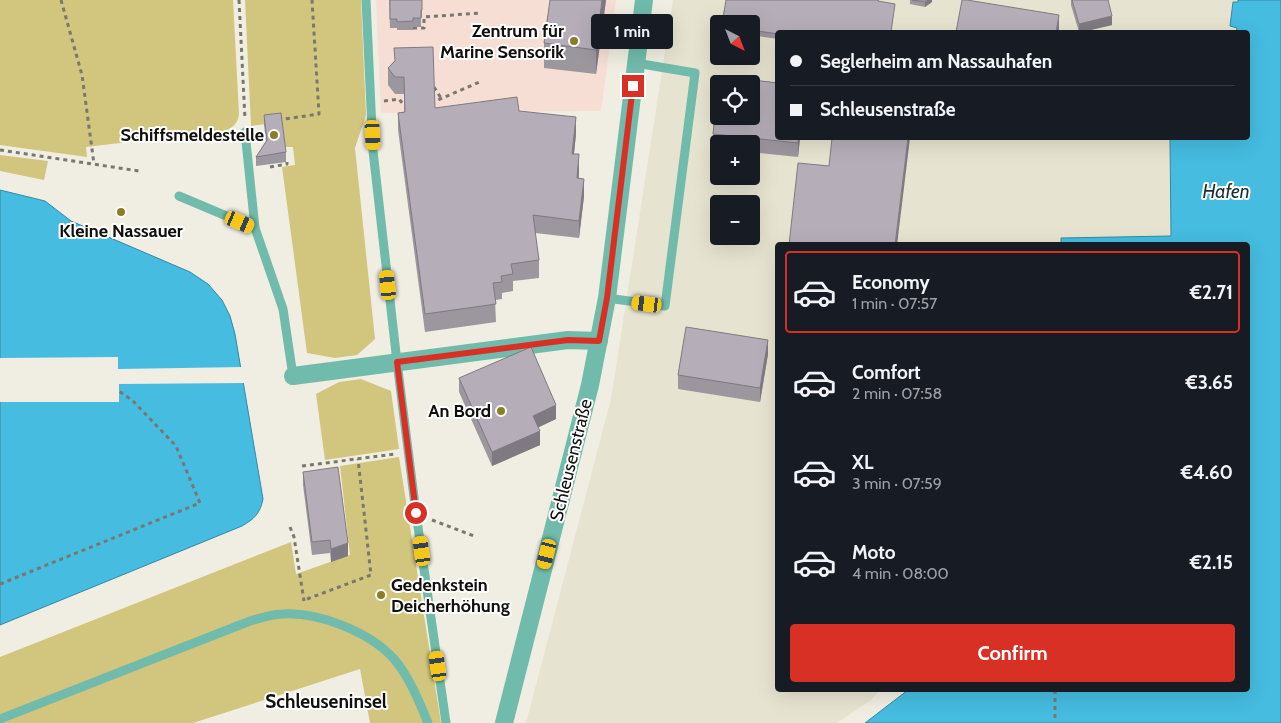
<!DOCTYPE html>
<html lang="en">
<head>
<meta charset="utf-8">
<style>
  body { margin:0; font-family:Cabin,sans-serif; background:#20242c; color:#f1f3f6; height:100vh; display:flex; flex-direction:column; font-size:19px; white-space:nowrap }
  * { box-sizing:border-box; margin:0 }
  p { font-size:16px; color:#9ea1a6 }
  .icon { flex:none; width:28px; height:28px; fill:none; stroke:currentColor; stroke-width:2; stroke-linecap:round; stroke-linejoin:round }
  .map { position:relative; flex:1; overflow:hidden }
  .drawer { position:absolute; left:775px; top:242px; width:475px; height:450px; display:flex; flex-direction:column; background:#171b24; border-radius:5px; box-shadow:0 5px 20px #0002 }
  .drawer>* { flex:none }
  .banner { position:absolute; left:775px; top:30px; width:475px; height:110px; border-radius:5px; box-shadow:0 5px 20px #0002; display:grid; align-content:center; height:110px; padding:0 15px; background:#171b24 }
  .needle { width:32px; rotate:138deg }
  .tools { position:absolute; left:710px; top:15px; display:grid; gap:10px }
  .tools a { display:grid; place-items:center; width:50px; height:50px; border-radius:5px; background:#171b24; box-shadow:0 5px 20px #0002; font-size:25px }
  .end { position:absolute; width:22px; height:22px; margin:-11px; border:6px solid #d93025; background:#fff; box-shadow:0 0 0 2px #fff }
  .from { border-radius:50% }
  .bubble { position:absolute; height:35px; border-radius:5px; background:#171b24; box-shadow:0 5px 20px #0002; font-size:16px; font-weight:700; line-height:35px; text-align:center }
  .car { position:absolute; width:15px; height:30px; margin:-15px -8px; border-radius:6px; box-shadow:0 0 4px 1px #0007; background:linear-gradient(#f5c518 24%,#345 0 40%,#f5c518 0 76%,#345 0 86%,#f5c518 0) }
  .banner b { display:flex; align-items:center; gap:18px; height:48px; font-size:19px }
  .banner b+b { border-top:1px solid #363941 }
  .banner i { width:12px; height:12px; background:#f1f3f6 }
  ul { padding:9px 0 0; list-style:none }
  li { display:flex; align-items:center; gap:15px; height:82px; margin:0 10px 8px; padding:0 5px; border:2px solid transparent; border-radius:5px }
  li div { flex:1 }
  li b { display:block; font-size:19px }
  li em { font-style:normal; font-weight:700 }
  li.active { border-color:#d93025 }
  li>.icon { width:45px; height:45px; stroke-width:1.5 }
  .button { display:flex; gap:10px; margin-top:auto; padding:10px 15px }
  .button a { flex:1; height:58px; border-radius:5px; background:#d93025; color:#fff; font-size:20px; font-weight:700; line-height:58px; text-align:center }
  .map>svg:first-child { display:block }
  .built { fill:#e6e3d0; fill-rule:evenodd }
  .education { fill:#f6ded4 }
  .green { fill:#d2c57d }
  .water { fill:#45bce0; stroke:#3588a1 }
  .pier { fill:#f0eee2 }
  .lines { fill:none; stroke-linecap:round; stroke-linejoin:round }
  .path { stroke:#797770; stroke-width:3; stroke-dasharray:4 4; stroke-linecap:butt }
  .lane { stroke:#70bbab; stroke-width:9 }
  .street { stroke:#70bbab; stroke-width:18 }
  .wall { fill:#9c969e }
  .shaded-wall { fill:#7f7a81 }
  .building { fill:#b5aeb8; stroke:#7f7a81; fill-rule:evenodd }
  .route { stroke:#d93025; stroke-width:6 }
  .poi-dot { fill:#8c7e24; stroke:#fff; stroke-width:2 }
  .labels { text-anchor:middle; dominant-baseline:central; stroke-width:4; stroke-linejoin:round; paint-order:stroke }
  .poi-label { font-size:18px; font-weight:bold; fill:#11100d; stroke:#fff; text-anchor:end }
  .street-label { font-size:18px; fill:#11100d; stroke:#fff }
  .water-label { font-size:19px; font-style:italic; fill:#1a2e35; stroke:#fff }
  .neighbourhood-label { font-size:19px; font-weight:bold; fill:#11100d; stroke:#fff }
</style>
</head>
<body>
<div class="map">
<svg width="1281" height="723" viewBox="0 0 1281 723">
  <rect width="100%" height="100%" fill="#f0eee2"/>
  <path class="built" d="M673,0h565l-7,27h6l-1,5h-458v106h392l1,98 -110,2v7h-283v445h102l-9,10 -34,23h-311l85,-324zM719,24h32v32h-32zM719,84h32v32h-32zM719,144h32v32h-32zM719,204h32v32h-32z"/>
  <path class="education" d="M376,0h240l-15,111 -220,2z"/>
  <g class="green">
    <path d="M0,0h233l6,114c-1,9 -6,14 -15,17l-138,16 1,10 -87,-12z"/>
    <path d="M245,0h116l5,115 -11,33 20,191 -18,16 -22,3 -28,-5 -25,-186 13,-2 -2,-18h-9l-3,-25 -30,4z"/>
    <path d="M0,155l48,6 -4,19 -44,-9z"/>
    <path d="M361,379l30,12 8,58 -74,11 -9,-66 23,-12z"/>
    <path d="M399,457l42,266h-71l-10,-54 -167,54h-193v-66l291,-115 5,32 54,-19 -10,-89z"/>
  </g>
  <g class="water">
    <path d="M1238,0h43v723h-416l43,-33h340v-445h-187v-7l110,-2 -1,-98h78v-106h-12l1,-4 -7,-2 3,-24h5z"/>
    <path d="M0,190l45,11 26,20 119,51 18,12 14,16 8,16 5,18 28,165c-3,15 -9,20 -21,27l-242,99z"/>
  </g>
  <path class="pier" d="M118,357v12l125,-2 3,16 -127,1v18h-119v-44z"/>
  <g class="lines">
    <g class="path">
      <path d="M61,0l21,75 12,89"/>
      <path d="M239,0l6,119"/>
      <path d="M413,28h11v-11l57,-4"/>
      <path d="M434,87l7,11"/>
      <path d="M384,101l15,-2 5,6h4"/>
      <path d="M431,103l51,-22"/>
      <path d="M278,120l41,-6 -7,-114"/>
      <path d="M0,150l139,21"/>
      <path d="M270,167l17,-3v-2"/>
      <path d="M302,466l93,-12"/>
      <path d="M432,520l42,16"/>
      <path d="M290,527l4,10 10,64"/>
      <path d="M0,584l200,-81 -24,-57 -43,-45 -14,-10"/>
      <path d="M307,599l64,-24 -13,-116"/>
      <path d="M1055,690v31"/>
    </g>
    <g class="lane">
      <path d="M366,0l7,151 24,211 19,151 30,210"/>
      <path d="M245,132l10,96"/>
      <path d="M179,196l76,32 28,81 10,67"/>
      <path d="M607,298l58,8 30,-233 -59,-10"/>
      <path d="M0,719l250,-98c11,-3 22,-7 33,-7 36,-2 87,18 111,45 16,19 25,42 34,64"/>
    </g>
    <g class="street">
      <path d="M293,376l275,-36 31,1"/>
      <path d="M504,723l86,-338 17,-87 37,-298"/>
    </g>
  </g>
  <g class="wall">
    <path d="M389,0h33v18h-1v9h-8v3h-16v-2h-7z"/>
    <path d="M550,0h56l-10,74 -52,-6v-25z"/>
    <path d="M726,0h153l-1,1 17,8 -117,23v7l-27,-4v-11z"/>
    <path d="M910,0h22v2l-7,5 -15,-3z"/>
    <path d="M1071,0h37l4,25 -30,7h-3l-8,-27z"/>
    <path d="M394,61l41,47 84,3 57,23 -2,20 5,17v8l5,17 -5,42 -44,-5 4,27v18l-26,3v10l-11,2v6l-7,1 1,22 -71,10 -27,-202v-17l6,-1v-18h-9l-7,-9v-17z"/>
    <path d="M264,115l22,37v10l-30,4v-9l10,-15 -2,-17z"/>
    <path d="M713,134l87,4 -2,19 -47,-5v-8h-32v4h-6z"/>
    <path d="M768,354l-8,48 -82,-13v-14z"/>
    <path d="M459,378l97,41 -18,8 2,18 -48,21 -33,-74z"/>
    <path d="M303,472l45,84 -17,6 -1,-9 -18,2 -9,-70z"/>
  </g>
  <g class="shaded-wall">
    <path d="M602,0h4l-10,74v-24z"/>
    <path d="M928,0h4v2l-7,5v-5z"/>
    <path d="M1059,15v17h-3z"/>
    <path d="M1112,16v9l-30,7h-3v-8z"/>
    <path d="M576,117v17l-4,37v-17z"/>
    <path d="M798,138h2l-2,19z"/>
    <path d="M908,138h2l-13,107h-2z"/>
    <path d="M579,154v17l-2,25v-18z"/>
    <path d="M584,179v17l-5,42v-17z"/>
    <path d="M768,340v14l-8,48v-14z"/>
    <path d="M556,405v14l-23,11v-14z"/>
    <path d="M540,431v14l-48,21v-14z"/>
    <path d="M348,543v13l-17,6v-13z"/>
  </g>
  <g class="building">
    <path d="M390,0h32v10h-1v8h-8v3l-16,1v-3h-7z"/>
    <path d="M550,0h52l-6,50 -52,-7z"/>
    <path d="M726,0h152v1l17,3 -4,28h-113v2l-27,-4v-6h-29z"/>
    <path d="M912,0h16l-3,2z"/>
    <path d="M962,0h5l92,15 -3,17h-100z"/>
    <path d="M1072,0h36l4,16 -33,8z"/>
    <path d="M433,47l2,61 82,-11 2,14 57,6 -4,37h7l-2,24 7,1 -5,42 -46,-6 6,45 -28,4 2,10 -12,2 1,6 -9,1 3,21 -71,10 -27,-201 7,-1 -1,-35h-9l-7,-9 7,-7 -1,-13z"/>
    <path d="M719,76l59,7v55h20v5l-85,-9zM719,84h32v32h-32z"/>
    <path d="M281,113l5,39 -30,5 11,-17 -3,-25z"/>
    <path d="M832,138h76l-13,107h-106l9,-82 31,3z"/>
    <path d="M686,327l82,13 -8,48 -82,-13z"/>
    <path d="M531,347l25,58 -23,11 7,15 -48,21 -33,-74z"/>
    <path d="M338,467l10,76 -17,6 -1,-9 -18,2 -9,-70z"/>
  </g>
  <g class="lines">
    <path class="route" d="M416,513l-19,-151 171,-22 31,1 8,-43 26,-212"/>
  </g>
  <g class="poi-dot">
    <circle cx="574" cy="41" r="5"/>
    <circle cx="274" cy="135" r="5"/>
    <circle cx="121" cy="212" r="5"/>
    <circle cx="501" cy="411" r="5"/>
    <circle cx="381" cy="595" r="5"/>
  </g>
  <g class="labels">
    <g class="poi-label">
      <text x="564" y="31">Zentrum für<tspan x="564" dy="21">Marine Sensorik</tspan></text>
      <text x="264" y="135">Schiffsmeldestelle</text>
      <text x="121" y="231" text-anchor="middle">Kleine Nassauer</text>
      <text x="491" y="411">An Bord</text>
      <text x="391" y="585" text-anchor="start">Gedenkstein<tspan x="391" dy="21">Deicherhöhung</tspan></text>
    </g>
    <g class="street-label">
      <text transform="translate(571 460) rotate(-76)">Schleusenstraße</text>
    </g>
    <g class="water-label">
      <text x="1226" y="191">Hafen</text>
    </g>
    <g class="neighbourhood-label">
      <text x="326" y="701">Schleuseninsel</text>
    </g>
  </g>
</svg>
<div class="tools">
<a><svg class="needle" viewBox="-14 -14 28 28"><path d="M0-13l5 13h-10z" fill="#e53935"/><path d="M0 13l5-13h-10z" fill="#9ea1a6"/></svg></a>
<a><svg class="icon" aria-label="locate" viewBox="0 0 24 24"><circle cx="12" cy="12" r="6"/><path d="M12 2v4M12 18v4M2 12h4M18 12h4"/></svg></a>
<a>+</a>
<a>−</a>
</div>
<i class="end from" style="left:416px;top:513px"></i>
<i class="end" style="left:633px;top:86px"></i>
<div class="bubble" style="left:591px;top:14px;width:82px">1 min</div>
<i class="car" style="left:373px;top:135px;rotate:177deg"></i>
<i class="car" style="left:240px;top:222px;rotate:113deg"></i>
<i class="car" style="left:388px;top:285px;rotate:354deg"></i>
<i class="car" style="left:647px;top:304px;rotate:277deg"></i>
<i class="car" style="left:422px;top:551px;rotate:352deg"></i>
<i class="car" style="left:547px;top:554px;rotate:194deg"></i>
<i class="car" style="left:438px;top:666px;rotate:352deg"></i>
<div class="banner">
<b><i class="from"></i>Seglerheim am Nassauhafen</b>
<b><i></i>Schleusenstraße</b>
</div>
<section class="drawer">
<ul>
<li class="active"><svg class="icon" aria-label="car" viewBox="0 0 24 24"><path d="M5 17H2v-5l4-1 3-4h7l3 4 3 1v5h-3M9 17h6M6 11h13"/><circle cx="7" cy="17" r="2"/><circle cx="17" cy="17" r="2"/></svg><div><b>Economy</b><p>1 min · 07:57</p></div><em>€2.71</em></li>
<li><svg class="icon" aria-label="car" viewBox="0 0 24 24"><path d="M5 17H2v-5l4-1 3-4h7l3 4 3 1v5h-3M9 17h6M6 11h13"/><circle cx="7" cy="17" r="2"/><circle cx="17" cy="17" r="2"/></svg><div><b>Comfort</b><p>2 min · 07:58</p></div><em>€3.65</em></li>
<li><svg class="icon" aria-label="car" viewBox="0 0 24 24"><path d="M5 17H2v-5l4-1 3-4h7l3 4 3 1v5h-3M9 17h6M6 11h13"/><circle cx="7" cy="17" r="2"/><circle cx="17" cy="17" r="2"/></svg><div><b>XL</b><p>3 min · 07:59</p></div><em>€4.60</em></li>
<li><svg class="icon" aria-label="car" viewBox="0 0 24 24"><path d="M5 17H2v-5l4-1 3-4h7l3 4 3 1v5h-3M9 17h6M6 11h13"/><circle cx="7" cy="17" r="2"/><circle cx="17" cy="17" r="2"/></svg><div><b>Moto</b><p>4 min · 08:00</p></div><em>€2.15</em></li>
</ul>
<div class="button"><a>Confirm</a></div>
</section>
</div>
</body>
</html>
